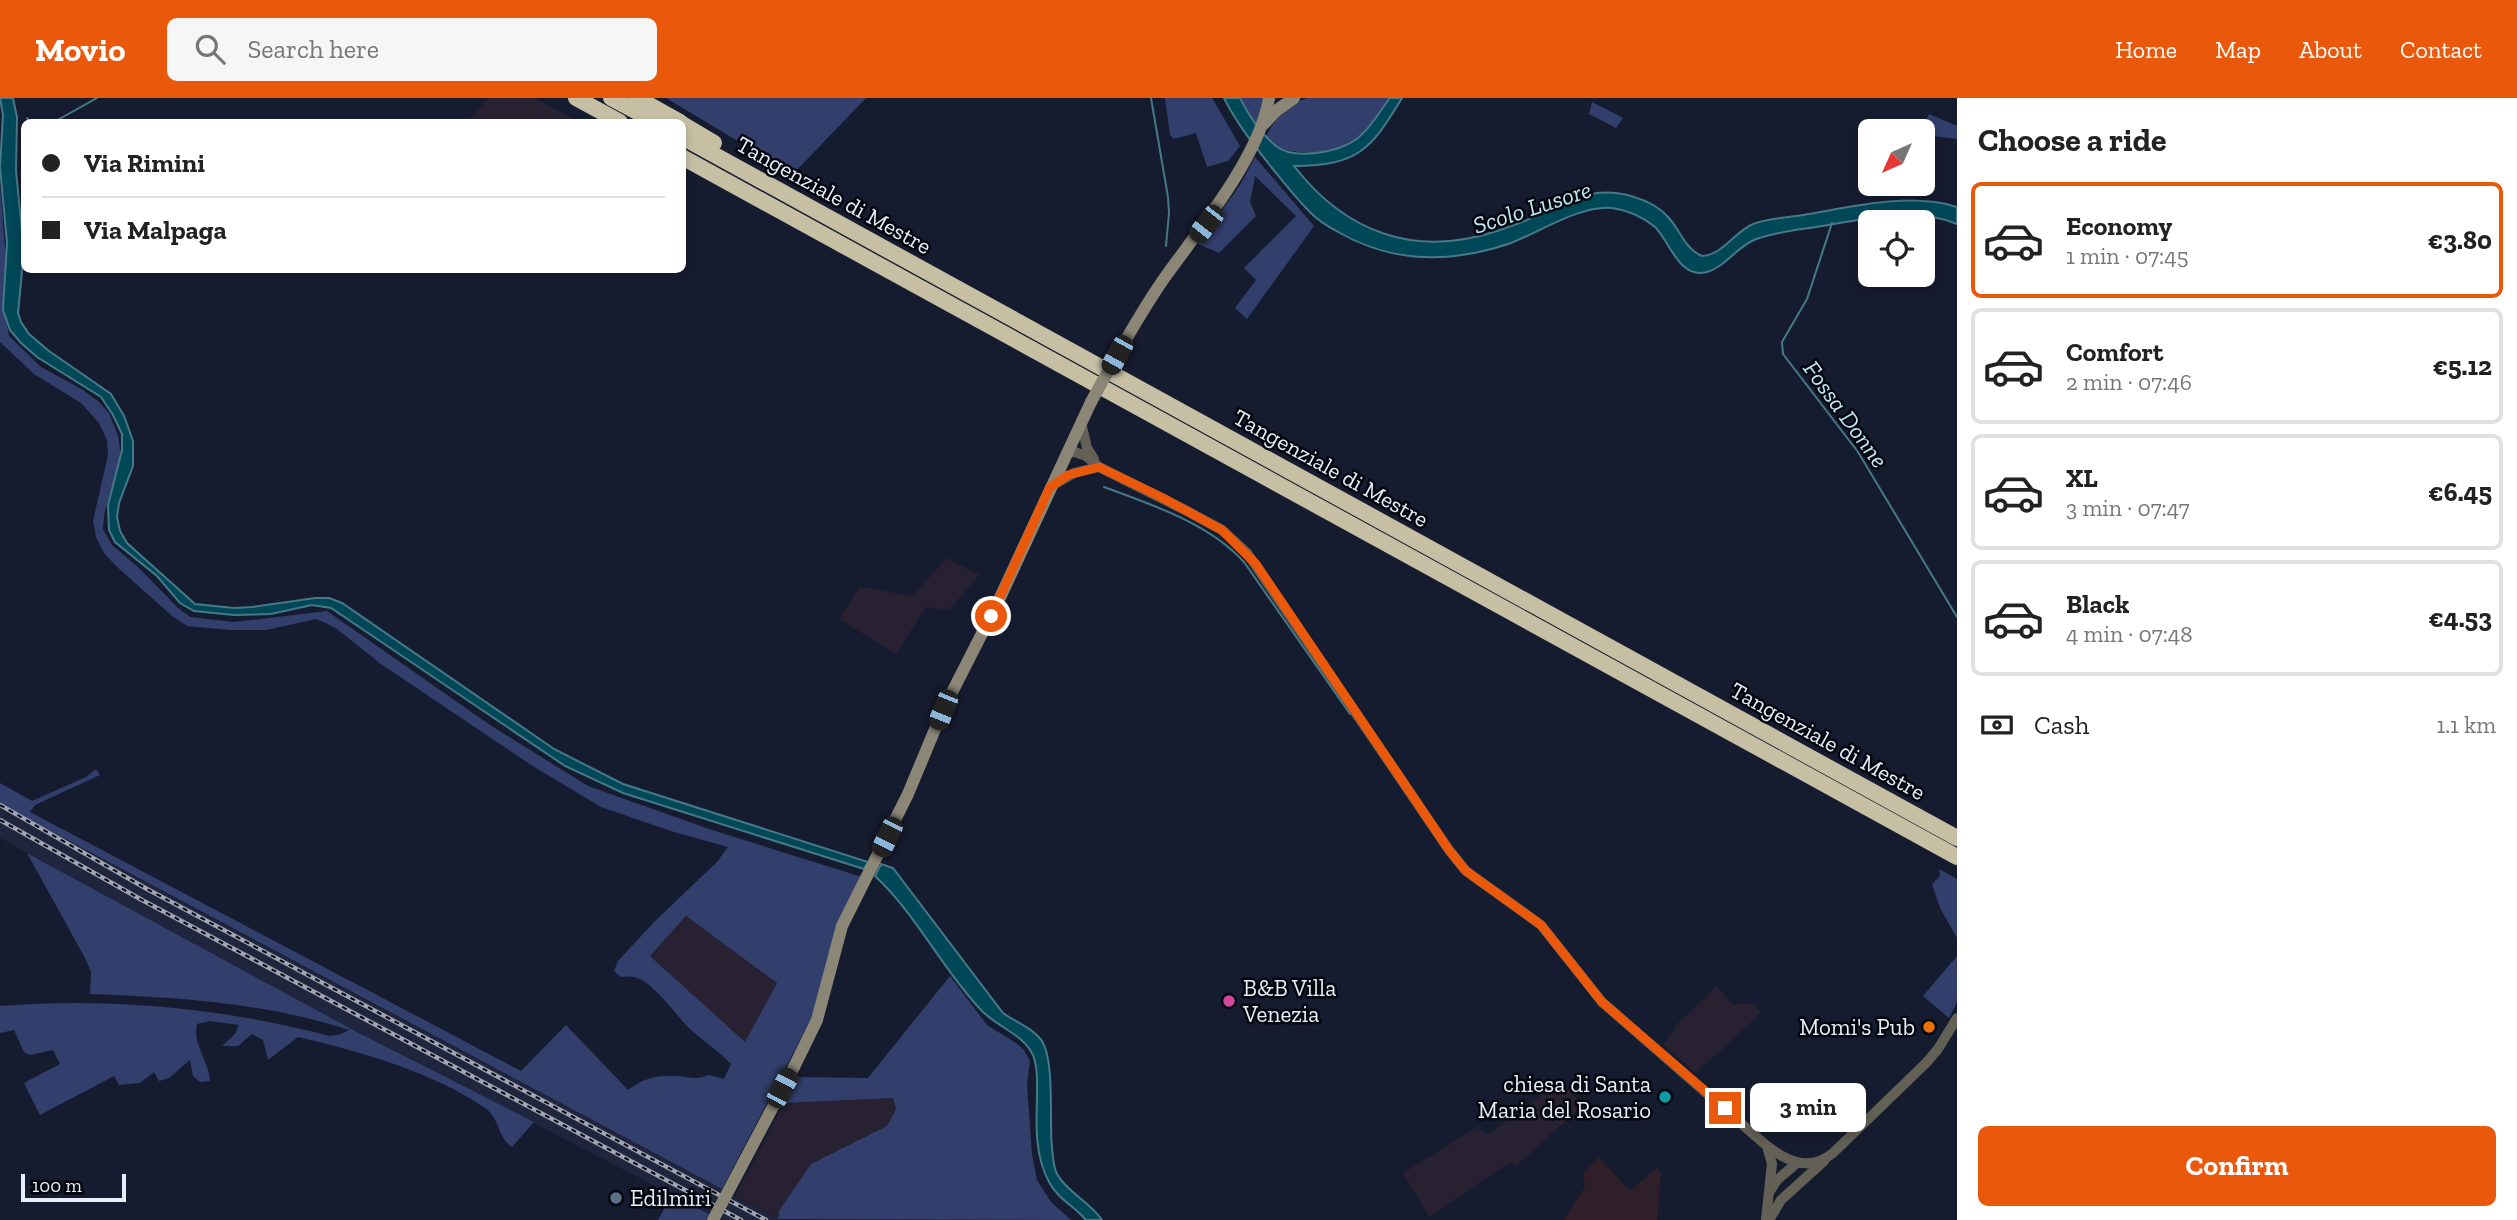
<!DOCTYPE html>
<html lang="en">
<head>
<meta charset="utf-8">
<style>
  body { margin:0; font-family:"Zilla Slab",serif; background:#f6f6f6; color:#222; height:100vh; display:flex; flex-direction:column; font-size:26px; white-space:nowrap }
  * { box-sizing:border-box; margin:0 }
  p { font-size:23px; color:#767676 }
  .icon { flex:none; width:38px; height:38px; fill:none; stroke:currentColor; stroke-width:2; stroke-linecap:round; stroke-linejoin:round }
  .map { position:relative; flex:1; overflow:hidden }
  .sheet { display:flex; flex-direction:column; background:#fff; width:560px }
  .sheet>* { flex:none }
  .banner { position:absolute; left:21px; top:21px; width:665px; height:154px; border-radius:10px; box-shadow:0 4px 10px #0003; display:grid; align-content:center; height:154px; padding:0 21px; background:#fff }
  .needle { width:46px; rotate:225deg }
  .fabs { position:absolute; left:1858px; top:21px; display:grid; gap:14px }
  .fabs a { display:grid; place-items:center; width:77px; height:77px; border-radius:10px; background:#fff; box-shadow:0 4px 10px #0003; font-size:35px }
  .scale { position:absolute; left:21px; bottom:18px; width:105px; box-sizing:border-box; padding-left:7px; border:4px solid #e8edfa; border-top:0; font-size:19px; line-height:24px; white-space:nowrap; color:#e8edfa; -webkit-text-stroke:5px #05070f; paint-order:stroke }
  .end { position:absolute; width:32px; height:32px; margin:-16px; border:9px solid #ea580c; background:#fff; box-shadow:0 0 0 4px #fff }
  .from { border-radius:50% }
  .bubble { position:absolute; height:49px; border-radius:10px; background:#fff; box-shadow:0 4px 10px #0003; font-size:23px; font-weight:700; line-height:49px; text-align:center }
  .car { position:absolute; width:21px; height:42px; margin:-21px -10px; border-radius:9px; box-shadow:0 0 5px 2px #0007; background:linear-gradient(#222 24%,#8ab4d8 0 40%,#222 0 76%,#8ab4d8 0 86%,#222 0) }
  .banner b { display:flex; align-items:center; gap:24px; height:66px; font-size:26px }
  .banner b+b { border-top:2px solid #e0e0e0 }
  .banner i { width:18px; height:18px; background:#222 }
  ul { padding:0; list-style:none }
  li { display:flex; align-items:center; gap:21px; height:116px; margin:0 14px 10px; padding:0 7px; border:4px solid #e0e0e0; border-radius:10px }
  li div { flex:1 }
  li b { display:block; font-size:26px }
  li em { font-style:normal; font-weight:700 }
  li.current { border-color:#ea580c }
  li>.icon { width:63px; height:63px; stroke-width:1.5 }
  h2 { padding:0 21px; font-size:32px; line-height:84px }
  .pay { display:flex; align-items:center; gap:18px; height:77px; padding:0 21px; font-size:26px }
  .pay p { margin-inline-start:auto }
  .action { display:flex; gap:14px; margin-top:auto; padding:14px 21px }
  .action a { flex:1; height:80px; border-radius:10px; background:#ea580c; color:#fff; font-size:28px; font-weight:700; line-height:80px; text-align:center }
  header { display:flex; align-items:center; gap:42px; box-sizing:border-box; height:98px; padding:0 35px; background:#ea580c; color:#fff }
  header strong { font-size:33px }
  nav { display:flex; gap:38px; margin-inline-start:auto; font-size:24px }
  .search { width:490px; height:63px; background:#f6f6f6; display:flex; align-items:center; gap:18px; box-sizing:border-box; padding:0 24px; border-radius:10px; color:#767676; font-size:26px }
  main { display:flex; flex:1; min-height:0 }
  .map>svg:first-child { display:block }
  .built { fill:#1e253d }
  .industrial { fill:#272131 }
  .education { fill:#2f1f28 }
  .green { fill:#323f6c; fill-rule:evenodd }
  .water { fill:#004757; stroke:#467988; stroke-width:2 }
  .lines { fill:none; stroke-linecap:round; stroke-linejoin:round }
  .stream { stroke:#467988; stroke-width:2 }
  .tertiary { stroke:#636056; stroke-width:10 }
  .secondary { stroke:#8b8675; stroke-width:12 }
  .motorway { stroke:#c7bfa4; stroke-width:16 }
  .rail-casing { stroke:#a0a5b4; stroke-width:4.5 }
  .rail { stroke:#05070f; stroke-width:2; stroke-dasharray:5; stroke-linecap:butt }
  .secondary-bridge { stroke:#8b8675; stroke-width:12 }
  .route { stroke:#ea580c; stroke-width:9 }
  .hotel-dot { fill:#d1479c; stroke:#05070f; stroke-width:2.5 }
  .food-dot { fill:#e8710a; stroke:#05070f; stroke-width:2.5 }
  .culture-dot { fill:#0f9aa8; stroke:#05070f; stroke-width:2.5 }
  .service-dot { fill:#5c6f8a; stroke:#05070f; stroke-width:2.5 }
  .labels { text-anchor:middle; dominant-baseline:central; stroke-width:5; stroke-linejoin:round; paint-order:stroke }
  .street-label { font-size:23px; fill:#e8edfa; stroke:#05070f }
  .poi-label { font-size:23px; fill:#e8edfa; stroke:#05070f; text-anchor:start }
  .water-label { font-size:24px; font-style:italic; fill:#c0e9f6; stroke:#05070f }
</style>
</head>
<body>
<header>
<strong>Movio</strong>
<div class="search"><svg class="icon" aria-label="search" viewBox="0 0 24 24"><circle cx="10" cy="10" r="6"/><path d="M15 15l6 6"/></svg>Search here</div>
<nav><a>Home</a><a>Map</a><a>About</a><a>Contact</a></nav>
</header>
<main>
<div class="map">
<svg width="1957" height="1122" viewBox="0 0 1957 1122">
  <rect width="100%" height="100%" fill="#161c2f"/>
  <path class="built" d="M0,706l225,121 555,295h-59l5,-9 -11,-6 -6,9 -352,-182 -357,-194z"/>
  <g class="industrial">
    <path d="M488,0h47l44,24h-112z"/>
    <path d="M947,460l32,17 -30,35 -23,-3 -30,47 -57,-35 21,-32 52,9z"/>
    <path d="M686,818l91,67 -32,60 -95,-87z"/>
    <path d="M1717,888l16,19 19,-2 9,10 -65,60 -33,-28 13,-17 -2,-1z"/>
    <path d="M1560,983l23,24 -67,61 -7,-3 -80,54 -26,-44 74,-46 10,8z"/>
    <path d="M893,1000l3,11 -9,17 -76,38 -32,48 -1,7 -43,-23 49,-93z"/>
  </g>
  <path class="education" d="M1599,1059l31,34 27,-23 4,4 -4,48h-93l21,-33 -2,-14z"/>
  <g class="green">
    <path d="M666,0h200l-73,76z"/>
    <path d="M1165,0h47l28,48 -12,15 -21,6 -11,-34 -22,6 -4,-4z"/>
    <path d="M1240,0h26l-9,29z"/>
    <path d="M1307,0h83c-25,35 -43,60 -90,54 -18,-2 -22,-2 -34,-16 11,-20 20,-30 41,-38z"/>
    <path d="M1592,4l31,16 -7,10 -27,-14z"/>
    <path d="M1929,16l28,12v13l-34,-4 -2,-4z"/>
    <path d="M1255,59l59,69 -67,93 -12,-11 21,-28 -12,-12 52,-52 -41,-40 -5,26 6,14 -37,37 -23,-10 5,-3 39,-55z"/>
    <path d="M0,87l6,75 -3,42 6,34 32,31 42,23 16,12 10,11 9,23 3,19 -17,60 -1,14 9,16 27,23 39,40 12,9 44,5 93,-11 163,114 98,61 121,43 153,48 -49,138 -91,174 -722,-385v-21l32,18 54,-24 10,-8 4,6 -65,30 -5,7 491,259 45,-46 62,65c14,-11 30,-15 47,-14 12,0 22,5 33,-1l16,4 7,-15c-13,-14 -28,-23 -42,-36 -15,-15 -29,-37 -47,-48 -7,-4 -12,-4 -21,-3l-7,-6 4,-10 37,-40 62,-59 11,-15 -54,-15 -73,-25 -70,-42 -150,-101 -44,-35 -11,-6 -10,-4 -50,11h-36l-43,-4 -15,-10 -57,-51 -11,-12 -8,-16 -3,-16 15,-66 -1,-15 -8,-17 -18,-20 -47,-29 -34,-32zM686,818l91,67 -32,59 -95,-86z"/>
    <path d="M27,755l330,179 177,90 -22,25c-14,-9 -13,-30 -27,-39 -52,-36 -126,-57 -187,-71l-30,23 -5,-20 -11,-6 -14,12h-16l13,-12 4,-9 -29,-4 -13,3c-5,20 12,37 13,57l-10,1 -7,-6 -3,-16 -21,18 -10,3 -5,-9 -14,11 -21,2 -5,-9 -74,39 -16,-32 36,-19 -7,-14 -23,5 -6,-3 -10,-22 -14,3v-27c110,-9 223,2 330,30l11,-2 8,-4c-82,-27 -173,-33 -259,-36l1,-22 -6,-14z"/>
    <path d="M1939,771l18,10v59l-17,-30 -8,-24 8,-8z"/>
    <path d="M1957,858v46l-8,16 -26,-22z"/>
    <path d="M950,878l37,49 29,18 8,7 6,11 -3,24 5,69 5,26 14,22 20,18 -293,-1 1,-8 32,-47 76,-38 9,-17 -3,-11 -109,5 13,-26 71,1z"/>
    <path d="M671,1098l38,18 -3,6h-48z"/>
  </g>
  <g class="water">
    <path d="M0,0h13l4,19 -1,54 8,80 -6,62 3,9 8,12 20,17 62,43 13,22 9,25v25l-14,37 -2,14 3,14 7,12 68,61 39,4 18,-1 63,-9h14l13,5 212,146 69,35 245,78 -4,7 -241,-76 -58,-27 -234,-158 -19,-3 -41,9 -37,1 -40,-4 -14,-8 -23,-27 -42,-34 -6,-12 -1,-25 14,-55v-16l-9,-19 -12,-18 -64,-40 -16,-14 -11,-13 -7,-20 4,-67 -7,-76 3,-52z"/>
    <path d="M1224,0h16c9,18 20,35 36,48 19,15 65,6 83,-9 13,-11 21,-26 31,-39h12c-32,53 -44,67 -108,68 52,67 121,92 203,65 32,-10 63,-26 95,-37 24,-5 60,4 77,24 11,12 16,31 33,38 20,-1 31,-22 49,-31 15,-7 35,-7 52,-10 48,-8 106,-23 154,-8v17c-40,-18 -98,-4 -141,3 -20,3 -42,5 -62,13 -17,7 -29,27 -47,32 -28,8 -38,-32 -52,-45 -12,-10 -28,-17 -43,-19 -33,-3 -73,25 -104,36 -57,19 -115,19 -168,-11 -9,-5 -19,-10 -27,-18 -15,-14 -28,-31 -41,-47 -18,-23 -35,-44 -48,-70z"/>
    <path d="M881,766l12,4 110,145c12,9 30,15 39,28 13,21 7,80 10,107 1,8 1,18 5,26 10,18 33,28 45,46h-16c-12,-14 -29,-22 -37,-38 -14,-26 -13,-56 -12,-84 0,-14 1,-30 -4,-43 -10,-21 -36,-28 -52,-45 -39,-41 -64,-95 -106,-134z"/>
  </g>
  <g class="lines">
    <g class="stream">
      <path d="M1151,0l17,99 1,16 -3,33"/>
      <path d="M27,20l3,4"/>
      <path d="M54,24l43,-24"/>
      <path d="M1832,125l-25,76 -25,43 1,12 75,98 99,165"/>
      <path d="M1104,389c48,18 105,36 140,75l106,152"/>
    </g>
    <g class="tertiary">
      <path d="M1081,324l6,26 7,11"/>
      <path d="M1066,355l9,-1 11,4 13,11 88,44 35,19 25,23 202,297 17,21 75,54 61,77 165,144c21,16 43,26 66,7l93,-90 12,-14 19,-31"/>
      <path d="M1050,389l24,-14 25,-6"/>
      <path d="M1770,1093l7,-11 20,-17"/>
      <path d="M1766,1121l6,-55 -5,-18"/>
      <path d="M1769,1122l12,-20 43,-39"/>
    </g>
    <g class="secondary">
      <path d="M1264,26l13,-14 17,-12"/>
      <path d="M1117,257c16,-28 32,-56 51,-82 34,-47 92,-118 101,-175"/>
      <path d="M794,969l23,-47 25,-94 66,-132 35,-84 55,-108 93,-200"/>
    </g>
    <g class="motorway">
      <path d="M576,0l44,24"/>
      <path d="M611,0l45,24"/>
      <path d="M637,0l43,24"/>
      <path d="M682,26l32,19"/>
      <path d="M682,39l1275,701"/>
      <path d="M682,59l1275,700"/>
    </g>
    <g class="rail-casing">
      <g id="rail">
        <path d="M0,707l147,84 619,331"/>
        <path d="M0,722l142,80 599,320"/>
      </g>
    </g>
    <use href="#rail" class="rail"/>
    <g class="secondary-bridge">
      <path d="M1091,304l26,-47"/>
      <path d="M713,1122l81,-153"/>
    </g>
  </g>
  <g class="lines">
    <path class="route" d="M991,518l59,-129 18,-12 31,-8 62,30 61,33 34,34 193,286 17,21 75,54 61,77 123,106"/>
  </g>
  <circle class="hotel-dot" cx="1229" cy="903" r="7"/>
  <circle class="food-dot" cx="1929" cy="929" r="7"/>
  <circle class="culture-dot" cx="1665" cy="999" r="7"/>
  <circle class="service-dot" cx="616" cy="1100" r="7"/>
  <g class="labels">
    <g class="street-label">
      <text transform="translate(834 97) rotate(29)">Tangenziale di Mestre</text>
      <text transform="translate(1331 370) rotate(29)">Tangenziale di Mestre</text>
      <text transform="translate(1828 643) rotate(29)">Tangenziale di Mestre</text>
    </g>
    <g class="poi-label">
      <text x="1243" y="890">B&amp;B Villa<tspan x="1243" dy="26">Venezia</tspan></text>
      <text x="1915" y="929" text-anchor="end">Momi's Pub</text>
      <text x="1651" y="986" text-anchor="end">chiesa di Santa<tspan x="1651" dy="26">Maria del Rosario</tspan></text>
      <text x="630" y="1100">Edilmiri</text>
    </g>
    <g class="water-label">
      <text transform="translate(1532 109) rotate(-18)">Scolo Lusore</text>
      <text transform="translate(1846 316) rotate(54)">Fossa Donne</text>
    </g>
  </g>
</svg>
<div class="fabs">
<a><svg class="needle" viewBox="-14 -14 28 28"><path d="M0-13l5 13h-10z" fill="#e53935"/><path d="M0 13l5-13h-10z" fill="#767676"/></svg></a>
<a><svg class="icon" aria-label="locate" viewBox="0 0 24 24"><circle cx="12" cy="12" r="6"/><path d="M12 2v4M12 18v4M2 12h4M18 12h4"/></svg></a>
</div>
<div class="scale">100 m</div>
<i class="end from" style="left:991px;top:518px"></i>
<i class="end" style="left:1725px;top:1010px"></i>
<div class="bubble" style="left:1750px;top:985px;width:116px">3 min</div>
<i class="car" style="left:1206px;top:126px;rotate:218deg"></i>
<i class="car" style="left:1117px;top:257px;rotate:209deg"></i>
<i class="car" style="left:943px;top:612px;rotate:202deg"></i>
<i class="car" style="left:887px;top:739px;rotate:206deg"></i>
<i class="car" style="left:782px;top:990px;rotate:28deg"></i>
<div class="banner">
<b><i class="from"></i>Via Rimini</b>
<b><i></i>Via Malpaga</b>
</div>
</div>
<section class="sheet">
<h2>Choose a ride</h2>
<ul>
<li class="current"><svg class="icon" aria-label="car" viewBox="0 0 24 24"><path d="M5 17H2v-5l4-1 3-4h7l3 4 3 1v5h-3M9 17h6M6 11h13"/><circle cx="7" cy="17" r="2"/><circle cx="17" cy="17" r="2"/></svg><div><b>Economy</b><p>1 min · 07:45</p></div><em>€3.80</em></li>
<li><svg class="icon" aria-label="car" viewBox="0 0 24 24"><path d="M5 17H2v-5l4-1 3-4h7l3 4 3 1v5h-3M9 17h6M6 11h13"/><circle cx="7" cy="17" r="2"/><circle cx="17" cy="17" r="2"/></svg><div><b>Comfort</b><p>2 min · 07:46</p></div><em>€5.12</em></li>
<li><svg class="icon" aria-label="car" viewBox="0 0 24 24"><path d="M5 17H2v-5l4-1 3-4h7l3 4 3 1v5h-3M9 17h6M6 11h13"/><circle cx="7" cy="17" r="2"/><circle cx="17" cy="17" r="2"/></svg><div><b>XL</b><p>3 min · 07:47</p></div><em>€6.45</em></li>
<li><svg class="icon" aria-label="car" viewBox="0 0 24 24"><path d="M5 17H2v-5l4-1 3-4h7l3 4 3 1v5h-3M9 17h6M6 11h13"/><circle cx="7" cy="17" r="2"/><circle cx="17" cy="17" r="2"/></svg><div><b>Black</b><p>4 min · 07:48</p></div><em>€4.53</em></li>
</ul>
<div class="pay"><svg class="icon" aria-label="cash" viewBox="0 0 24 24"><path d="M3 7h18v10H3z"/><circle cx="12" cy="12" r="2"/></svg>Cash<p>1.1 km</p></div>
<div class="action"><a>Confirm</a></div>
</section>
</main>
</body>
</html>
